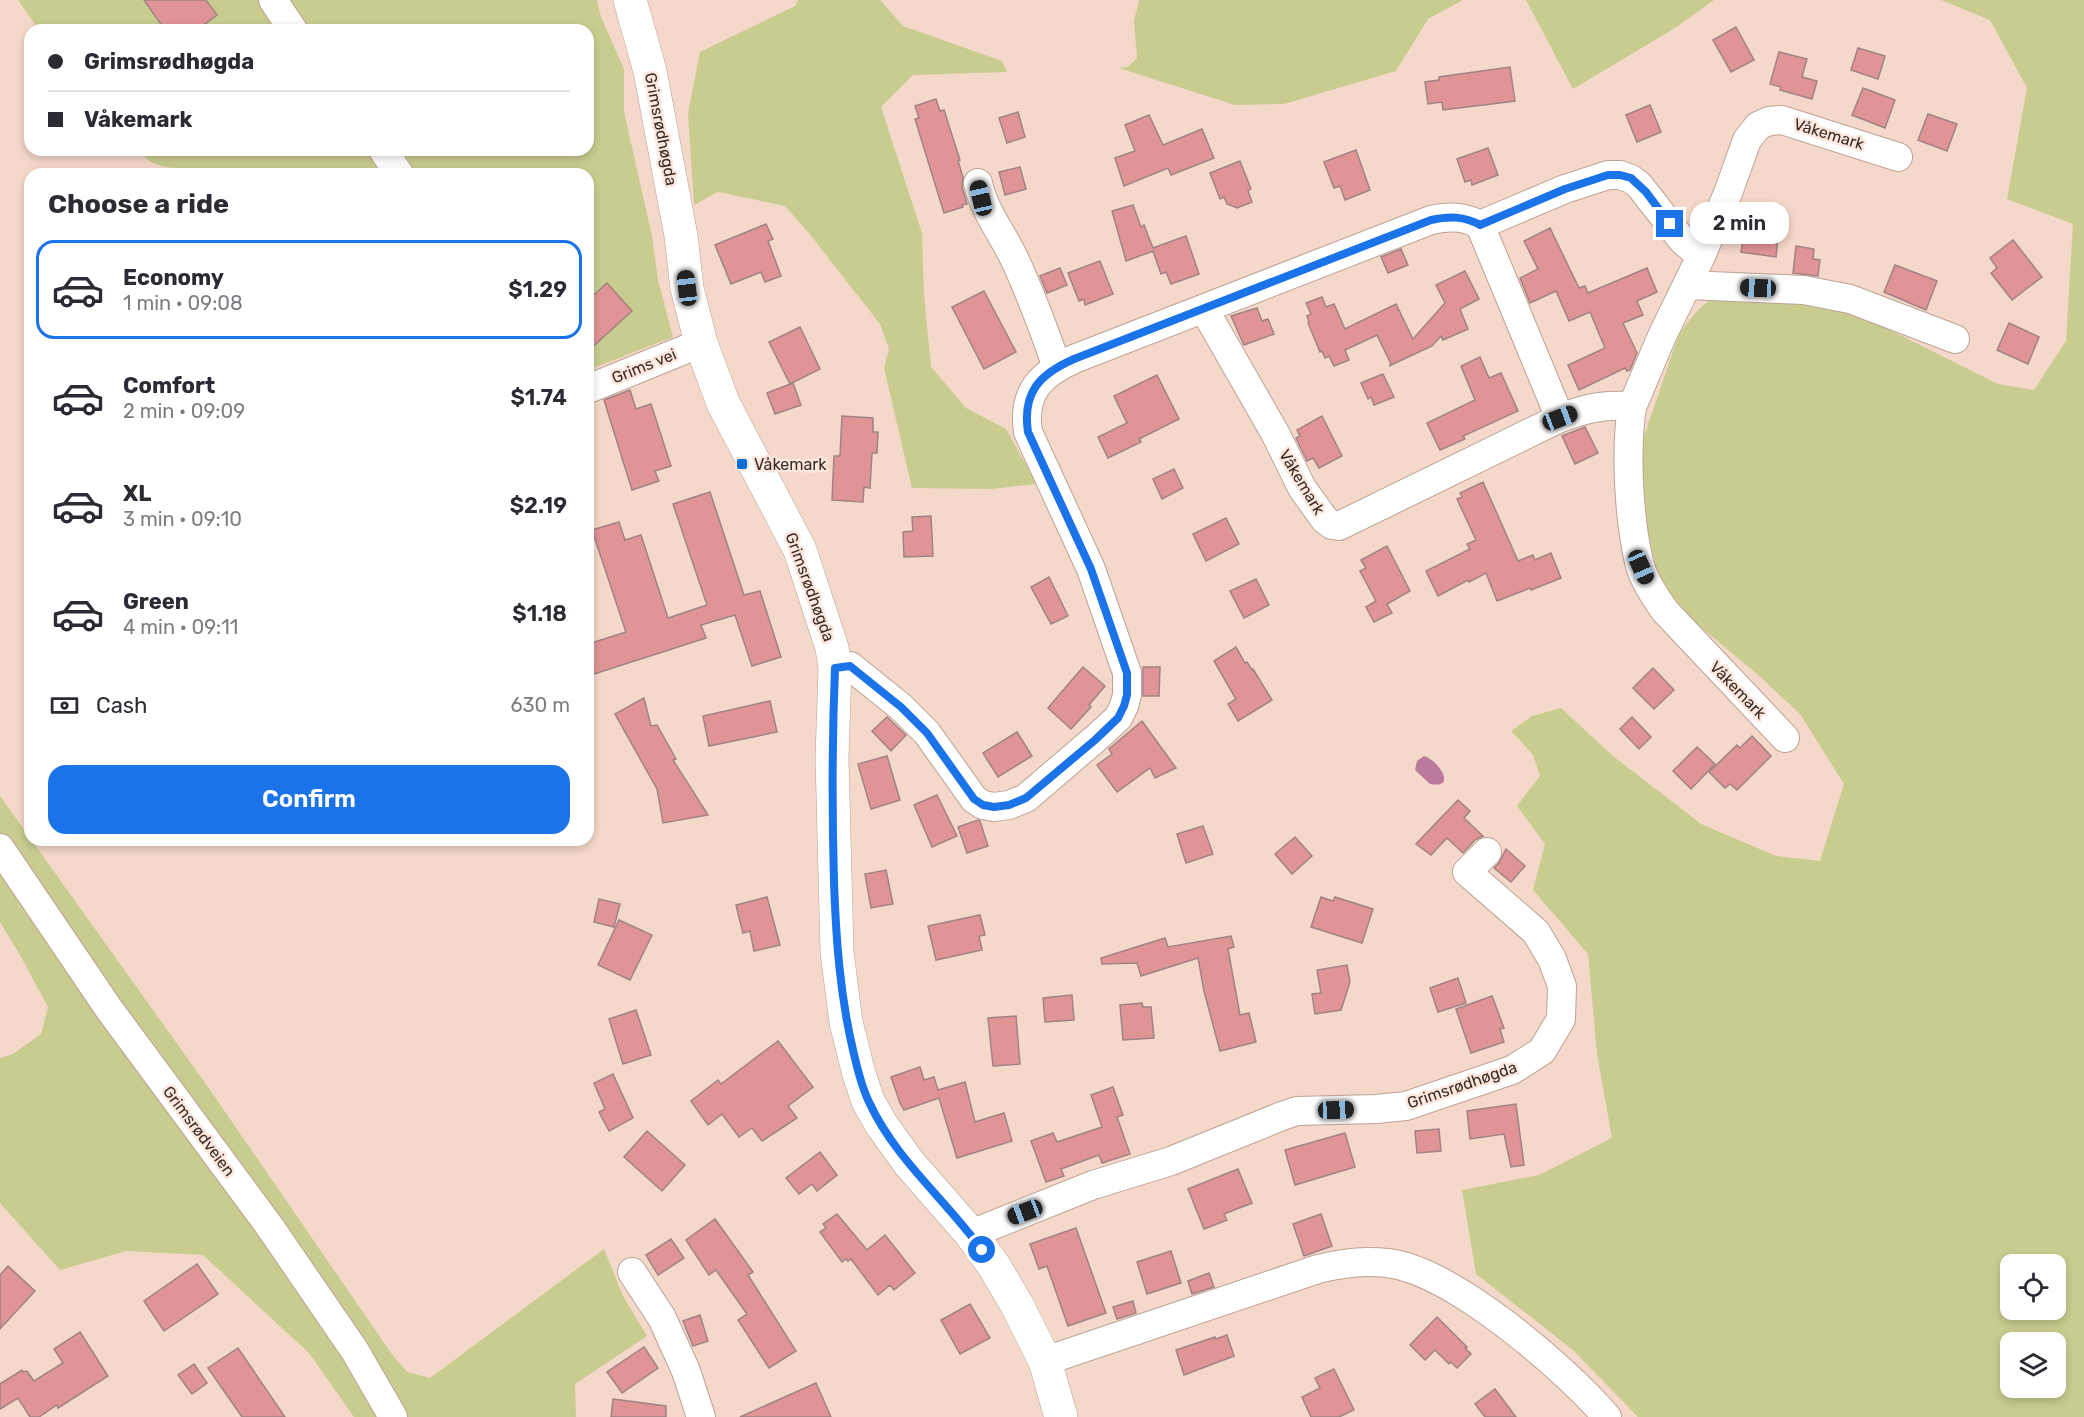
<!DOCTYPE html>
<html lang="en">
<head>
<meta charset="utf-8">
<style>
  body { margin:0; font-family:Rubik,sans-serif; background:#f7f7f7; color:#2b2b33; height:100vh; display:flex; flex-direction:column; font-size:22px; white-space:nowrap }
  * { box-sizing:border-box; margin:0 }
  p { font-size:20px; color:#7c7c81 }
  .icon { flex:none; width:33px; height:33px; fill:none; stroke:currentColor; stroke-width:2; stroke-linecap:round; stroke-linejoin:round }
  .map { position:relative; flex:1; overflow:hidden }
  .details { position:absolute; left:24px; top:168px; width:570px; height:678px; display:flex; flex-direction:column; background:#fff; border-radius:18px; box-shadow:0 3px 9px #0003 }
  .details>* { flex:none }
  .hud { position:absolute; left:24px; top:24px; width:570px; height:132px; border-radius:18px; box-shadow:0 3px 9px #0003; display:grid; align-content:center; height:132px; padding:0 24px; background:#fff }
  .fabs { position:absolute; left:2000px; top:1254px; display:grid; gap:12px }
  .fabs a { display:grid; place-items:center; width:66px; height:66px; border-radius:12px; background:#fff; box-shadow:0 3px 9px #0003; font-size:30px }
  .end { position:absolute; width:27px; height:27px; margin:-14px; border:8px solid #1a73e8; background:#fff; box-shadow:0 0 0 3px #fff }
  .from { border-radius:50% }
  .bubble { position:absolute; height:42px; border-radius:18px; background:#fff; box-shadow:0 3px 9px #0003; font-size:20px; font-weight:600; line-height:42px; text-align:center }
  .car { position:absolute; width:18px; height:36px; margin:-18px -9px; border-radius:8px; box-shadow:0 0 4px 2px #0007; background:linear-gradient(#222 24%,#8ab4d8 0 40%,#222 0 76%,#8ab4d8 0 86%,#222 0) }
  .hud b { display:flex; align-items:center; gap:21px; height:57px; font-size:22px }
  .hud b+b { border-top:2px solid #e1e1e2 }
  .hud i { width:15px; height:15px; background:#2b2b33 }
  ul { padding:0; list-style:none }
  li { display:flex; align-items:center; gap:18px; height:99px; margin:0 12px 9px; padding:0 12px; border:3px solid transparent; border-radius:18px }
  li div { flex:1 }
  li b { display:block; font-size:22px }
  li em { font-style:normal; font-weight:600 }
  li.active { border-color:#1a73e8 }
  li>.icon { width:54px; height:54px; stroke-width:1.5 }
  h2 { padding:0 24px; font-size:27px; line-height:72px }
  .pay { display:flex; align-items:center; gap:15px; height:66px; padding:0 24px; font-size:22px }
  .pay p { margin-inline-start:auto }
  .primary-button { display:flex; gap:12px; margin-top:auto; padding:12px 24px }
  .primary-button a { flex:1; height:69px; border-radius:18px; background:#1a73e8; color:#fff; font-size:24px; font-weight:600; line-height:69px; text-align:center }
  .map>svg:first-child { display:block }
  .green { fill:#c9cc8f; fill-rule:evenodd }
  .water { fill:#bb799b }
  .building { fill:#e19496; stroke:#a08383; stroke-width:1.5 }
  .lines { fill:none; stroke-linecap:round; stroke-linejoin:round }
  .minor-casing { stroke:#bda295; stroke-width:30 }
  .major-casing { stroke:#bda295; stroke-width:34 }
  .minor { stroke:#fff; stroke-width:28 }
  .major { stroke:#fff; stroke-width:33 }
  .route { stroke:#1a73e8; stroke-width:8 }
  .poi-dot { fill:#036fd7; stroke:#fde6db; stroke-width:2 }
  .labels { text-anchor:middle; dominant-baseline:central; stroke-width:5; stroke-linejoin:round; paint-order:stroke }
  .street-label { font-size:16px; fill:#372c27; stroke:#fde6db }
  .poi-label { font-size:16px; fill:#372c27; stroke:#fde6db; text-anchor:start }
</style>
</head>
<body>
<div class="map">
<svg width="2084" height="1417" viewBox="0 0 2084 1417">
  <rect width="100%" height="100%" fill="#f4d8c9"/>
  <g class="green">
    <path d="M18,0h579l4,17 23,52v43l28,124 6,44 15,57 -85,33v-196h-382c-25,-11 -46,2 -69,-24h451v-120h-549z"/>
    <path d="M798,0h82l23,26 99,35 5,11 -94,3 -32,32 41,126 2,62 7,72 35,41 40,21 31,55 -45,5 -80,-1 -28,-120 5,-19 -9,-25 -72,-92 -23,-26 -67,-14 -24,13 -6,-92 12,-61 95,-46z"/>
    <path d="M1139,0h324l-35,19 -32,52 -112,33 -49,1 -116,-37 9,-1 9,-9 -3,-37z"/>
    <path d="M1526,0h188l-39,28 -102,61z"/>
    <path d="M1941,0h143v1417h-446l-65,-67 -97,-76 -14,-84 77,-15 73,-37 -15,-84 -9,-100 -55,-64 12,-46 -28,-38 23,-30 -7,-21 -22,-24 21,-15 29,-8 52,48 88,68 75,32 44,5 24,-77 -44,-70 -43,-40 -96,-80 -18,-90 -2,-59 38,-111 17,-22 17,-15 83,7 64,11 138,69 36,6 32,-49 7,-117 -66,-25 20,-111 -37,-68zM2010,1264h45v46h-45zM2010,1342h45v46h-45z"/>
    <path d="M0,796l208,291 183,266 16,19 23,6 174,-129 19,47 24,40 -72,48 1,33h-222l-45,-64 -106,-98 -77,-4 -66,19 -60,-67v-145l13,-4 28,-20 7,-27 -28,-52 -20,-33z"/>
  </g>
  <path class="water" d="M1424,756c14,4 34,33 6,28l-15,-14 2,-9z"/>
  <g class="building">
    <path d="M144,0h62l11,15 -20,15h-32z"/>
    <path d="M1736,27l18,33 -23,12 -18,-32z"/>
    <path d="M1858,48l27,8 -7,23 -27,-9z"/>
    <path d="M1779,52l28,7 -5,18 15,4 -5,18 -32,-9 1,-3 -11,-3z"/>
    <path d="M1510,67l5,34 -72,9 -1,-8 -14,2 -3,-22 14,-2v-3z"/>
    <path d="M1863,88l32,12 -10,28 -33,-13z"/>
    <path d="M936,99l4,12 4,-1 16,50 -2,1 5,16 -1,10 5,17 -5,1 1,2 -19,6 -29,-94 4,-1 -4,-12z"/>
    <path d="M1650,105l11,27 -24,10 -11,-27z"/>
    <path d="M1018,112l7,25 -18,6 -8,-25z"/>
    <path d="M1928,114l29,10 -10,27 -29,-11z"/>
    <path d="M1149,115l14,30 39,-16 12,29 -43,17 -3,-7 -44,18 -9,-28 20,-7 -10,-26z"/>
    <path d="M1488,148l10,27 -26,10 -1,-5 -6,2 -8,-23z"/>
    <path d="M1356,150l14,40 -25,10 -5,-14 -6,2 -10,-26z"/>
    <path d="M1240,161l11,28 -3,2 4,11 -15,6 -10,-4 -3,-7 -4,2 -10,-26z"/>
    <path d="M1020,167l6,22 -21,6 -6,-23z"/>
    <path d="M1133,205l8,22 3,-2 9,23 33,-12 13,38 -28,10 -5,-12 -5,2 -8,-23 -27,10 -14,-50z"/>
    <path d="M766,224l7,15 -5,2 13,35 -16,6 -4,-10 -30,12 -16,-39z"/>
    <path d="M1745,224l34,4 -3,29 -35,-5z"/>
    <path d="M1550,228l29,60 6,-2 3,7 59,-25 10,24 -20,9 6,14 -20,8 14,30 -7,17 -3,1 -2,-3 -46,22 -11,-25 37,-17 -15,-36 -21,9 -13,-30 -26,12 -10,-25 18,-9 -14,-28z"/>
    <path d="M2013,240l29,37 -30,23 -21,-27 6,-5 -7,-10z"/>
    <path d="M1796,246l18,3 -1,10 7,1 -2,16 -25,-3z"/>
    <path d="M1401,249l7,16 -20,8 -7,-16z"/>
    <path d="M1100,261l13,33 -28,11 -1,-6 -5,2 -11,-28z"/>
    <path d="M1895,265l42,16 -11,29 -42,-18z"/>
    <path d="M1060,268l7,17 -20,8 -7,-17z"/>
    <path d="M1465,271l14,28 -19,10 8,20 -25,11 -2,-4 -9,10 -43,20 2,-2 -14,-29 -32,15 4,10 -15,6 -5,-10 -4,2 -3,-7 -2,1 -12,-29 1,-1 -2,-6 4,-2 -5,-11 16,-6 4,10 8,-3 11,25 51,-25 17,35 32,-36 -9,-18z"/>
    <path d="M607,283l25,28 -44,40v-51z"/>
    <path d="M984,291l32,61 -32,17 -32,-62z"/>
    <path d="M1257,308l5,13 6,-2 6,15 -30,11 -13,-29z"/>
    <path d="M2009,323l30,14 -11,27 -31,-14z"/>
    <path d="M800,327l20,42 -30,15 -21,-42z"/>
    <path d="M1480,357l9,21 12,-5 17,38 -55,25 2,3 -25,11 -13,-27 48,-23 -14,-34z"/>
    <path d="M1383,374l11,23 -20,8 -3,-8 -3,2 -7,-16z"/>
    <path d="M1157,375l22,44 -40,20 2,3 -33,16 -10,-21 29,-14 -13,-27z"/>
    <path d="M793,383l8,22 -26,9 -8,-21z"/>
    <path d="M630,390l6,19 15,-5 20,62 -16,5 4,10 -27,9 -28,-90z"/>
    <path d="M842,416l31,2v14h5l-1,21h-5l-2,35 -6,-1 -1,15 -31,-2 2,-44h6z"/>
    <path d="M1322,416l20,40 -23,12 -6,-10 -6,3 -11,-23 4,-2 -3,-6z"/>
    <path d="M1585,427l13,26 -23,11 -13,-28z"/>
    <path d="M1174,469l9,19 -21,11 -9,-20z"/>
    <path d="M1483,482l35,79 15,-6 2,5 16,-7 10,25 -30,12 -1,-2 -33,13 -11,-28 -17,9 -1,-2 -30,16 -12,-25 44,-22 -3,-5 9,-4 -19,-41 5,-2 -2,-4z"/>
    <path d="M710,492l34,103 16,-4 21,66 -29,9 -17,-51 -34,10 5,13 -118,38v-32l38,-12 -34,-102 27,-8 6,18 16,-5 27,83 39,-13 -34,-101z"/>
    <path d="M931,516l2,40 -29,1 -1,-25 10,-1 -1,-14z"/>
    <path d="M1226,518l13,26 -33,17 -13,-27z"/>
    <path d="M1387,546l23,45 -23,13 5,9 -18,9 -8,-15 10,-6 -16,-30 6,-3 -5,-8z"/>
    <path d="M1049,577l19,39 -17,8 -20,-37z"/>
    <path d="M1256,579l13,26 -25,13 -14,-27z"/>
    <path d="M1236,647l9,16 2,-1 5,8 1,-1 19,31 -34,21 -10,-17 8,-5 -22,-38z"/>
    <path d="M1083,667l22,19 -16,19 2,2 -20,22 -23,-21z"/>
    <path d="M1143,667h17l-1,29h-16z"/>
    <path d="M1653,668l21,22 -20,19 -21,-21z"/>
    <path d="M644,698l7,28 6,-1 19,34 -3,1 35,55 -45,8 -6,-34 -42,-75z"/>
    <path d="M770,701l7,31 -68,14 -6,-30z"/>
    <path d="M887,717l19,18 -15,16 -19,-20z"/>
    <path d="M1632,717l19,20 -12,12 -19,-20z"/>
    <path d="M1142,721l34,47 -21,10 -5,-10 -33,24 -20,-27 15,-11 -3,-5z"/>
    <path d="M1017,732l15,24 -34,21 -15,-24z"/>
    <path d="M1752,736l19,20 -34,34 -7,-6 -5,4 -16,-16 28,-27 3,3z"/>
    <path d="M1697,747l18,17 -24,25 -18,-18z"/>
    <path d="M887,756l13,44 -29,9 -13,-45z"/>
    <path d="M937,795l20,41 -25,11 -18,-42z"/>
    <path d="M1458,800l12,11 -6,7 19,18 -8,4 -12,13 -16,-15 -16,17 -15,-11z"/>
    <path d="M978,820l2,1 8,25 -21,7 -9,-26z"/>
    <path d="M1203,826l10,28 -27,9 -9,-29z"/>
    <path d="M1295,837l17,19 -20,18 -17,-20z"/>
    <path d="M1506,849l19,17 -14,16 -17,-14 5,-5z"/>
    <path d="M886,870l7,34 -22,4 -6,-34z"/>
    <path d="M767,897l13,48 -26,6 -4,-20 -7,2 -7,-28z"/>
    <path d="M1321,897l12,4 2,-4 38,12 -11,34 -51,-16z"/>
    <path d="M599,899l21,5 -6,23 -20,-5z"/>
    <path d="M980,915l5,20 -6,1 3,14 -46,10 -8,-34z"/>
    <path d="M619,920l33,15 -22,45 -32,-15z"/>
    <path d="M1231,936l3,11 -6,2 12,66 9,-2 7,29 -36,9 -16,-60 -6,-33 -57,18 -4,-13 -35,1 -1,-6 64,-20 3,9z"/>
    <path d="M1347,965l3,17 -9,28 -26,4 -3,-20 9,-1 -4,-23z"/>
    <path d="M1458,978l8,25 -28,9 -8,-24z"/>
    <path d="M1072,995l2,25 -29,2 -2,-24z"/>
    <path d="M1492,996l12,32 -4,1 4,13 -33,11 -15,-44z"/>
    <path d="M1142,1003l1,4h8l3,31 -31,2 -3,-35z"/>
    <path d="M636,1010l15,45 -28,9 -14,-45z"/>
    <path d="M1016,1016l4,48 -27,2 -5,-48z"/>
    <path d="M778,1041l35,46 -25,19 9,12 -35,23 -10,-13 -13,9 -17,-23 -14,11 -17,-24 27,-21 3,4z"/>
    <path d="M920,1067l4,13 10,-3 4,13 27,-8 10,40 29,-9 8,28 -55,17 -18,-60 -35,12 -4,-7 -9,-26z"/>
    <path d="M613,1074l20,44 -24,13 -10,-19 6,-3 -11,-26z"/>
    <path d="M1113,1087l10,28 -6,2 13,37 -28,9 -3,-8 -38,14 3,7 -18,6 -15,-41 22,-8 4,9 45,-15 -11,-32z"/>
    <path d="M1516,1104l8,61 -13,2 -7,-33 -34,5 -3,-28z"/>
    <path d="M1439,1129l2,22 -24,2 -2,-22z"/>
    <path d="M647,1131l38,34 -23,26 -38,-34z"/>
    <path d="M1345,1133l10,34 -60,18 -10,-35z"/>
    <path d="M820,1152l17,23 -20,16 -5,-7 -13,10 -13,-16z"/>
    <path d="M1238,1169l14,34 -28,11 3,6 -23,9 -16,-40z"/>
    <path d="M837,1214l30,36 18,-15 30,38 -21,17 -4,-5 -12,10 -27,-36 -3,2 -2,-2 -4,3 -22,-30 6,-4 -3,-4z"/>
    <path d="M1321,1214l11,32 -28,10 -11,-32z"/>
    <path d="M715,1219l38,53 -5,3 48,76 -27,17 -31,-48 9,-6 -31,-44 -7,5 -23,-35z"/>
    <path d="M1076,1228l30,85 -38,13 -21,-60 -8,3 -9,-25z"/>
    <path d="M671,1239l13,19 -26,17 -12,-20z"/>
    <path d="M1171,1251l10,32 -34,11 -10,-32z"/>
    <path d="M197,1264l21,30 -54,37 -20,-30z"/>
    <path d="M8,1266l27,25 -35,38v-54z"/>
    <path d="M1209,1273l5,14 -22,7 -4,-13z"/>
    <path d="M1133,1301l3,12 -19,6 -4,-12z"/>
    <path d="M970,1304l20,34 -30,16 -19,-34z"/>
    <path d="M700,1315l8,26 -15,5 -10,-25z"/>
    <path d="M1437,1317l30,30 -2,1 6,6 -14,14 -6,-6 -2,2 -14,-14 -10,10 -15,-15z"/>
    <path d="M80,1332l28,44 -50,32 -1,-3 -18,12h-9l-12,-19 -18,11v-25l22,-14 1,2 4,-1 7,10 29,-18 -9,-14z"/>
    <path d="M1227,1335l7,21 -50,19 -8,-25 39,-13 1,2z"/>
    <path d="M644,1347l14,21 -36,25 -15,-21z"/>
    <path d="M238,1348l47,69h-43l-34,-49z"/>
    <path d="M194,1364l13,19 -15,11 -14,-19z"/>
    <path d="M1334,1369l20,41 -15,7h-28l-9,-20 18,-9 -5,-10z"/>
    <path d="M816,1383l15,34h-91z"/>
    <path d="M1495,1389l21,28h-31l-10,-13z"/>
    <path d="M613,1399l53,7v11h-55z"/>
  </g>
  <g class="lines">
    <g class="minor-casing">
      <g id="minor">
        <path d="M273,0l20,30"/>
        <path d="M383,150l16,24"/>
        <path d="M978,183c6,28 24,50 36,75 17,36 30,72 43,109"/>
        <path d="M1480,225l80,193"/>
        <path d="M1701,256l27,-63 19,-53 11,-14 11,-5 13,-1 116,37"/>
        <path d="M1688,285l116,5 46,9 105,40"/>
        <path d="M588,389l113,-46"/>
        <path d="M1632,407c-7,45 -3,115 8,159 5,16 15,31 25,45l120,127"/>
        <path d="M835,668l15,-2 51,41 26,26 47,66 9,6 11,2 15,-2 17,-7 69,-59 23,-21 6,-12 3,-11v-22l-36,-104 -63,-137c-6,-40 13,-58 46,-73l357,-139c18,-4 33,-4 49,5l85,-36 43,-14h12l11,4 8,6 43,55 19,16 -39,80 -30,71c-25,-4 -48,2 -72,11l-221,108 -7,-1 -7,-5 -23,-32 -27,-55 -71,-124"/>
        <path d="M0,848l109,161 161,218 85,124 38,66"/>
        <path d="M971,1234l122,-49 78,-24 111,-45 15,-5 79,-2 30,-3 106,-36 30,-19 19,-32 1,-33 -10,-27 -16,-27 -69,-60 20,-20"/>
        <path d="M632,1272l30,46 24,53 15,46"/>
        <path d="M1045,1361l273,-92c23,-6 45,-9 69,-6 65,7 178,105 220,154"/>
      </g>
    </g>
    <g class="major-casing">
      <path id="major" d="M630,0l20,71 31,165 6,52 14,55 22,60 77,147 32,98 3,20 -3,90 5,194 9,70 13,52 9,27 13,23 28,39 62,71 23,32 23,39 28,56 16,56"/>
    </g>
    <use href="#minor" class="minor"/>
    <use href="#major" class="major"/>
  </g>
  <g class="lines">
    <path class="route" d="M982,1250c-36,-50 -87,-91 -113,-148 -8,-16 -12,-35 -16,-52 -13,-55 -17,-111 -19,-168 -2,-71 -2,-142 1,-214l15,-2 51,41 26,26 47,66 9,6 11,2 15,-2 17,-7 69,-58 23,-22 6,-12 3,-11v-22l-36,-104 -63,-137c-6,-40 12,-58 46,-73l357,-139c18,-4 33,-4 49,5l85,-36 43,-14h12l11,3 15,14 24,32"/>
  </g>
  <rect class="poi-dot" x="736" y="458" width="12" height="12" rx="3"/>
  <g class="labels">
    <g class="street-label">
      <text transform="translate(661 129) rotate(79)">Grimsrødhøgda</text>
      <text transform="translate(1829 134) rotate(17)">Våkemark</text>
      <text transform="translate(644 366) rotate(-22)">Grims vei</text>
      <text transform="translate(1302 482) rotate(59)">Våkemark</text>
      <text transform="translate(810 587) rotate(70)">Grimsrødhøgda</text>
      <text transform="translate(1738 690) rotate(46)">Våkemark</text>
      <text transform="translate(1462 1085) rotate(-19)">Grimsrødhøgda</text>
      <text transform="translate(199 1131) rotate(53)">Grimsrødveien</text>
    </g>
    <g class="poi-label">
      <text x="754" y="464">Våkemark</text>
    </g>
  </g>
</svg>
<div class="fabs">
<a><svg class="icon" aria-label="locate" viewBox="0 0 24 24"><circle cx="12" cy="12" r="6"/><path d="M12 2v4M12 18v4M2 12h4M18 12h4"/></svg></a>
<a><svg class="icon" aria-label="layers" viewBox="0 0 24 24"><path d="M12 4l9 5-9 5-9-5zM3 14l9 5 9-5"/></svg></a>
</div>
<i class="end from" style="left:982px;top:1250px"></i>
<i class="end" style="left:1670px;top:224px"></i>
<div class="bubble" style="left:1690px;top:202px;width:99px">2 min</div>
<i class="car" style="left:981px;top:198px;rotate:347deg"></i>
<i class="car" style="left:687px;top:288px;rotate:353deg"></i>
<i class="car" style="left:1758px;top:288px;rotate:272deg"></i>
<i class="car" style="left:1560px;top:418px;rotate:69deg"></i>
<i class="car" style="left:1641px;top:567px;rotate:156deg"></i>
<i class="car" style="left:1336px;top:1110px;rotate:88deg"></i>
<i class="car" style="left:1025px;top:1212px;rotate:249deg"></i>
<div class="hud">
<b><i class="from"></i>Grimsrødhøgda</b>
<b><i></i>Våkemark</b>
</div>
<section class="details">
<h2>Choose a ride</h2>
<ul>
<li class="active"><svg class="icon" aria-label="car" viewBox="0 0 24 24"><path d="M5 17H2v-5l4-1 3-4h7l3 4 3 1v5h-3M9 17h6M6 11h13"/><circle cx="7" cy="17" r="2"/><circle cx="17" cy="17" r="2"/></svg><div><b>Economy</b><p>1 min · 09:08</p></div><em>$1.29</em></li>
<li><svg class="icon" aria-label="car" viewBox="0 0 24 24"><path d="M5 17H2v-5l4-1 3-4h7l3 4 3 1v5h-3M9 17h6M6 11h13"/><circle cx="7" cy="17" r="2"/><circle cx="17" cy="17" r="2"/></svg><div><b>Comfort</b><p>2 min · 09:09</p></div><em>$1.74</em></li>
<li><svg class="icon" aria-label="car" viewBox="0 0 24 24"><path d="M5 17H2v-5l4-1 3-4h7l3 4 3 1v5h-3M9 17h6M6 11h13"/><circle cx="7" cy="17" r="2"/><circle cx="17" cy="17" r="2"/></svg><div><b>XL</b><p>3 min · 09:10</p></div><em>$2.19</em></li>
<li><svg class="icon" aria-label="car" viewBox="0 0 24 24"><path d="M5 17H2v-5l4-1 3-4h7l3 4 3 1v5h-3M9 17h6M6 11h13"/><circle cx="7" cy="17" r="2"/><circle cx="17" cy="17" r="2"/></svg><div><b>Green</b><p>4 min · 09:11</p></div><em>$1.18</em></li>
</ul>
<div class="pay"><svg class="icon" aria-label="cash" viewBox="0 0 24 24"><path d="M3 7h18v10H3z"/><circle cx="12" cy="12" r="2"/></svg>Cash<p>630 m</p></div>
<div class="primary-button"><a>Confirm</a></div>
</section>
</div>
</body>
</html>
